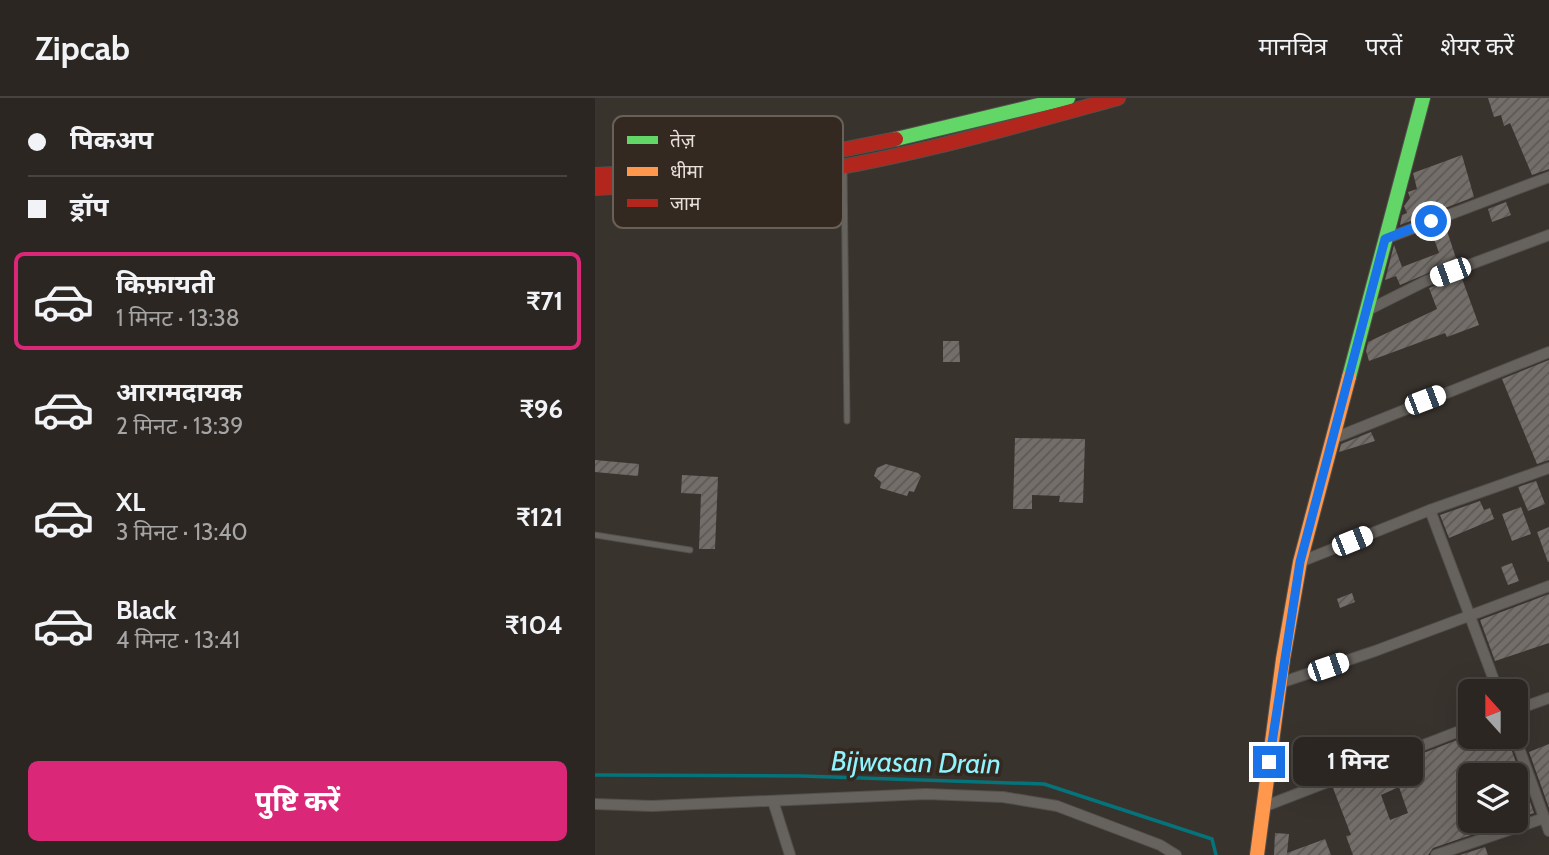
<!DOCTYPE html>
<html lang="hi">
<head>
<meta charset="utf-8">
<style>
  body { margin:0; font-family:Cabin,"Noto Sans Devanagari",sans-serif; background:#332e2a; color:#f1f3f6; height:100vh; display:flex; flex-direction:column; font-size:26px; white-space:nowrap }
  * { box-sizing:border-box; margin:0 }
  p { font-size:23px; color:#a6a5a5 }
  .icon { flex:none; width:38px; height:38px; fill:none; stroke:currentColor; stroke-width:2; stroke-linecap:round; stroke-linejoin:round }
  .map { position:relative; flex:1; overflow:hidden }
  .details { display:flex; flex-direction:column; background:#2b2622; width:595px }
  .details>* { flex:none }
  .banner { display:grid; align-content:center; height:154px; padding:0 28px; background:#2b2622 }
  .needle { width:46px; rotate:339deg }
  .tools { position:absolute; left:863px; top:581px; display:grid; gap:14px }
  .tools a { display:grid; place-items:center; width:70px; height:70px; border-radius:10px; background:#2b2622; box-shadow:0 7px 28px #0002,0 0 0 2px #474340; font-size:35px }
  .end { position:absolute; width:32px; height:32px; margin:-16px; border:9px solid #1a73e8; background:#fff; box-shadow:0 0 0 4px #fff }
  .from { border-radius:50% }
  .bubble { position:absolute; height:49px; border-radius:10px; background:#2b2622; box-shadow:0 7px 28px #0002,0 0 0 2px #474340; font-size:23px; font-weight:700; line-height:49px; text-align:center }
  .car { position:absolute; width:21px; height:42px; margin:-21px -10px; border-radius:9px; box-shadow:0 0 5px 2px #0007; background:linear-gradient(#fff 24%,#345 0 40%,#fff 0 76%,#345 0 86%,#fff 0) }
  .banner b { display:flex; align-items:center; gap:24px; height:66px; font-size:26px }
  .banner b+b { border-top:2px solid #474340 }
  .banner i { width:18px; height:18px; background:#f1f3f6 }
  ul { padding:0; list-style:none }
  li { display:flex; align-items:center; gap:21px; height:98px; margin:0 14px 10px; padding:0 14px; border:4px solid transparent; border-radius:10px }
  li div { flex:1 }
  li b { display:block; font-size:26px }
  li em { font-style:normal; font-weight:700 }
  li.on { border-color:#db2777 }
  li>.icon { width:63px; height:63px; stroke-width:1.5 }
  .cta { display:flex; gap:14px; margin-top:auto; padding:14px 28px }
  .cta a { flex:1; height:80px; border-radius:10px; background:#db2777; color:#fff; font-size:28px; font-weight:700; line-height:80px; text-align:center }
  header { display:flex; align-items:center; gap:42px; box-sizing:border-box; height:98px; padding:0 35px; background:#2b2622; border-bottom:2px solid #474340 }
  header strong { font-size:33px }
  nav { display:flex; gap:38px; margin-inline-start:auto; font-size:24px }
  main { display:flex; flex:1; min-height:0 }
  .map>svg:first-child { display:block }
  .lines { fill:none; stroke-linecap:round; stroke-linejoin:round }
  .stream { stroke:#05737a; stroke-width:3.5 }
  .building { fill:url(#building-hatch); fill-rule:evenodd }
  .lane-casing { stroke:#534f4a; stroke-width:7 }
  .street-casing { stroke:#534f4a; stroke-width:12 }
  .fast-casing { stroke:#534f4a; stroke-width:16 }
  .slow-casing { stroke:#534f4a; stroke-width:16 }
  .jam-casing { stroke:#534f4a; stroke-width:16 }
  .lane { stroke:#66625e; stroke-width:5 }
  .street { stroke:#66625e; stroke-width:10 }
  .fast { stroke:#63d668; stroke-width:14 }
  .slow { stroke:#ff974d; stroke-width:14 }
  .jam { stroke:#b3261e; stroke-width:14 }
  .route { stroke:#1a73e8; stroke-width:9 }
  .labels { text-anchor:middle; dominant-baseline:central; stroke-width:7; stroke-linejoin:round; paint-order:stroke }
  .water-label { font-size:28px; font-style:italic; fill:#8ff4fd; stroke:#332921 }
  .key { fill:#332921; stroke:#696058; stroke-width:2 }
  .key-label { font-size:19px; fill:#e6dfda }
</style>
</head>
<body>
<header>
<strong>Zipcab</strong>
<nav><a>मानचित्र</a><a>परतें</a><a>शेयर करें</a></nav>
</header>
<main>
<section class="details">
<div class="banner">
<b><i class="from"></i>पिकअप</b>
<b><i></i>ड्रॉप</b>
</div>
<ul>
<li class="on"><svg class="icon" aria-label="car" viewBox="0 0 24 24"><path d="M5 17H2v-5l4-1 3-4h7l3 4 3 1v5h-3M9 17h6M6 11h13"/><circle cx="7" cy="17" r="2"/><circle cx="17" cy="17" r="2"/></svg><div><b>किफ़ायती</b><p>1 मिनट · 13:38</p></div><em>₹71</em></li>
<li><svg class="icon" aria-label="car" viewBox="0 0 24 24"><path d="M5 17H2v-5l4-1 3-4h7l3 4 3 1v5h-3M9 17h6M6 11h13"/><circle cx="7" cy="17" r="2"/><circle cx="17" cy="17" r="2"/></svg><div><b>आरामदायक</b><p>2 मिनट · 13:39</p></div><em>₹96</em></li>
<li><svg class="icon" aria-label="car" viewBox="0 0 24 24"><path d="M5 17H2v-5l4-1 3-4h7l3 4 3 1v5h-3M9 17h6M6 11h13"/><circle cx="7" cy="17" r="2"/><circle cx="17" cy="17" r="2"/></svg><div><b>XL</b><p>3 मिनट · 13:40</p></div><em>₹121</em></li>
<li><svg class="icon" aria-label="car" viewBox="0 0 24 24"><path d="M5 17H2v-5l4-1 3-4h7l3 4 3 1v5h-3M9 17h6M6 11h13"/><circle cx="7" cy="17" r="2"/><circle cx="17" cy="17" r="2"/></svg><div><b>Black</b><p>4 मिनट · 13:41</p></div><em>₹104</em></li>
</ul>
<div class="cta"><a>पुष्टि करें</a></div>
</section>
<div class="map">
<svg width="954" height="757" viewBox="0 0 954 757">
  <defs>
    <pattern id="building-hatch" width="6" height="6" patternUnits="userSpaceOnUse" patternTransform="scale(1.75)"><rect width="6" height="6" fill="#736e69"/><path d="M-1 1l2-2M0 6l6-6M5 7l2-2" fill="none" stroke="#5c5855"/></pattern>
  </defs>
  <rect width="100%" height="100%" fill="#39332e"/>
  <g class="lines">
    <path class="stream" d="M0,677l207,1 242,8 168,55 4,16"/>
  </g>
  <g class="building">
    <path d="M893,0h61v71l-17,6 -22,-52 -6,3 -3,-11 -7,2z"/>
    <path d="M867,57l12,42 -74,28 2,-10 5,-2 -3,-7 6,-8 -2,-6 9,-3 -4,-16z"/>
    <path d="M911,104l5,13 -19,7 -4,-13z"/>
    <path d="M850,127l12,36 -57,24 -4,-9 -11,4 9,-35 8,22 37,-14 -8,-23z"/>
    <path d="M866,178l18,49 -32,12 -2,-4 -76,28 -3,-10 2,-9 69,-33 -8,-21z"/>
    <path d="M348,243h16l1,21h-17z"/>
    <path d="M954,262v100l-12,4 -35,-85z"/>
    <path d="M776,334l4,9 -36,11 2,-8z"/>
    <path d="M420,340l70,1 -2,64 -24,-1 1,-6 -28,-1v14h-19z"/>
    <path d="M0,362l44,4 -1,12 -43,-4z"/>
    <path d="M291,366l32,9 3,3 -7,16 -5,-1 -2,5 -27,-8 1,-6 -7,-6 3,-8z"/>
    <path d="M87,377l36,2 -3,72h-16l2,-55 -20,-1z"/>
    <path d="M941,383l9,23 -17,7 -10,-24z"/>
    <path d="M885,403l4,9 6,-2 4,11 -45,19 -9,-23z"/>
    <path d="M926,409l10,27 -19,7 -10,-27z"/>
    <path d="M954,429v35h-1l-11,-30z"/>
    <path d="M917,465l7,18 -11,4 -7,-18z"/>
    <path d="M757,495l3,9 -15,6 -3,-9z"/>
    <path d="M954,496v49l-54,18 -15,-41z"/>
    <path d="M875,637l37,2 27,76 -19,6v-44h-45v46h42l-79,27 -5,7h-75l-7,-19 5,-1 -18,-47zM804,689l9,26 -18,7 -9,-25z"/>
    <path d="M954,646v64l-20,-56z"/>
    <path d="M680,735l14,1 -2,19 38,-14 6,16h-57z"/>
    <path d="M890,749l3,8h-28z"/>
  </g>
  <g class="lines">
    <g class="lane-casing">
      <g id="lane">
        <path d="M249,71l3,252"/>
        <path d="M0,437l95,15"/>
      </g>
    </g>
    <g class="street-casing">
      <g id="street">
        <path d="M790,141l164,-62"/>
        <path d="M771,213l60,-30 123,-46"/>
        <path d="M737,341l217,-87"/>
        <path d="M835,412l68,181"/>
        <path d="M705,464l130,-52 119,-42"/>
        <path d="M685,585l95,-32 174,-65"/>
        <path d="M920,612l34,-12"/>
        <path d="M920,639l34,94"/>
        <path d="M178,703l17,54"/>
        <path d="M0,706l57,2 274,-12 77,3 54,9 103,39 16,10"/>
        <path d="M668,709l207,-80"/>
        <path d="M841,757l108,-37"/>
      </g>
    </g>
    <g class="fast-casing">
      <g id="fast">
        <path d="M301,41l172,-41"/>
        <path d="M754,279l74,-279"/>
      </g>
    </g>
    <g class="slow-casing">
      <path id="slow" d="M662,757l26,-196 17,-97 49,-185"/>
    </g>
    <g class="jam-casing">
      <g id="jam">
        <path d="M0,77l167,-9 134,-27"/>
        <path d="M0,90c64,-3 128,-3 191,-12 113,-16 223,-48 332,-78"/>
      </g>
    </g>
    <use href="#lane" class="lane"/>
    <use href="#street" class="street"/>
    <use href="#fast" class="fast"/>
    <use href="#slow" class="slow"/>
    <use href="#jam" class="jam"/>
  </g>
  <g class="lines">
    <path class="route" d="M674,664l31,-200 85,-323 46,-18"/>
  </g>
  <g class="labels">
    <g class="water-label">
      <text transform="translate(321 664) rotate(1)">Bijwasan Drain</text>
    </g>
  </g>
  <rect x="18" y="18" width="230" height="112" rx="10" class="key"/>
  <rect x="32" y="38" width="31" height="8" fill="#63d668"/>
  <rect x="32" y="69" width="31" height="9" fill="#ff974d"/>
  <rect x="32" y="101" width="31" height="8" fill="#b3261e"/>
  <g class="key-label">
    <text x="75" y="49">तेज़</text>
    <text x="75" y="80">धीमा</text>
    <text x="75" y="112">जाम</text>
  </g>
</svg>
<div class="tools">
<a><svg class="needle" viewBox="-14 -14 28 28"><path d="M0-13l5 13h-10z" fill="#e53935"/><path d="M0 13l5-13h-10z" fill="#a6a5a5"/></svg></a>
<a><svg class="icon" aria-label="layers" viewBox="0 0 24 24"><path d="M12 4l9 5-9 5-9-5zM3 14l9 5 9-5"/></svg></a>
</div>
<i class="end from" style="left:836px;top:123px"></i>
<i class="end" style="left:674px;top:664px"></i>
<div class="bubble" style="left:698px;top:639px;width:130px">1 मिनट</div>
<i class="car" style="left:855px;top:174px;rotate:250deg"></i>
<i class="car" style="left:830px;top:302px;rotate:69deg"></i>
<i class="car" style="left:757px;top:443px;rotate:68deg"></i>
<i class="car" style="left:733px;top:569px;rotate:71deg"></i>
</div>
</main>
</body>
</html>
